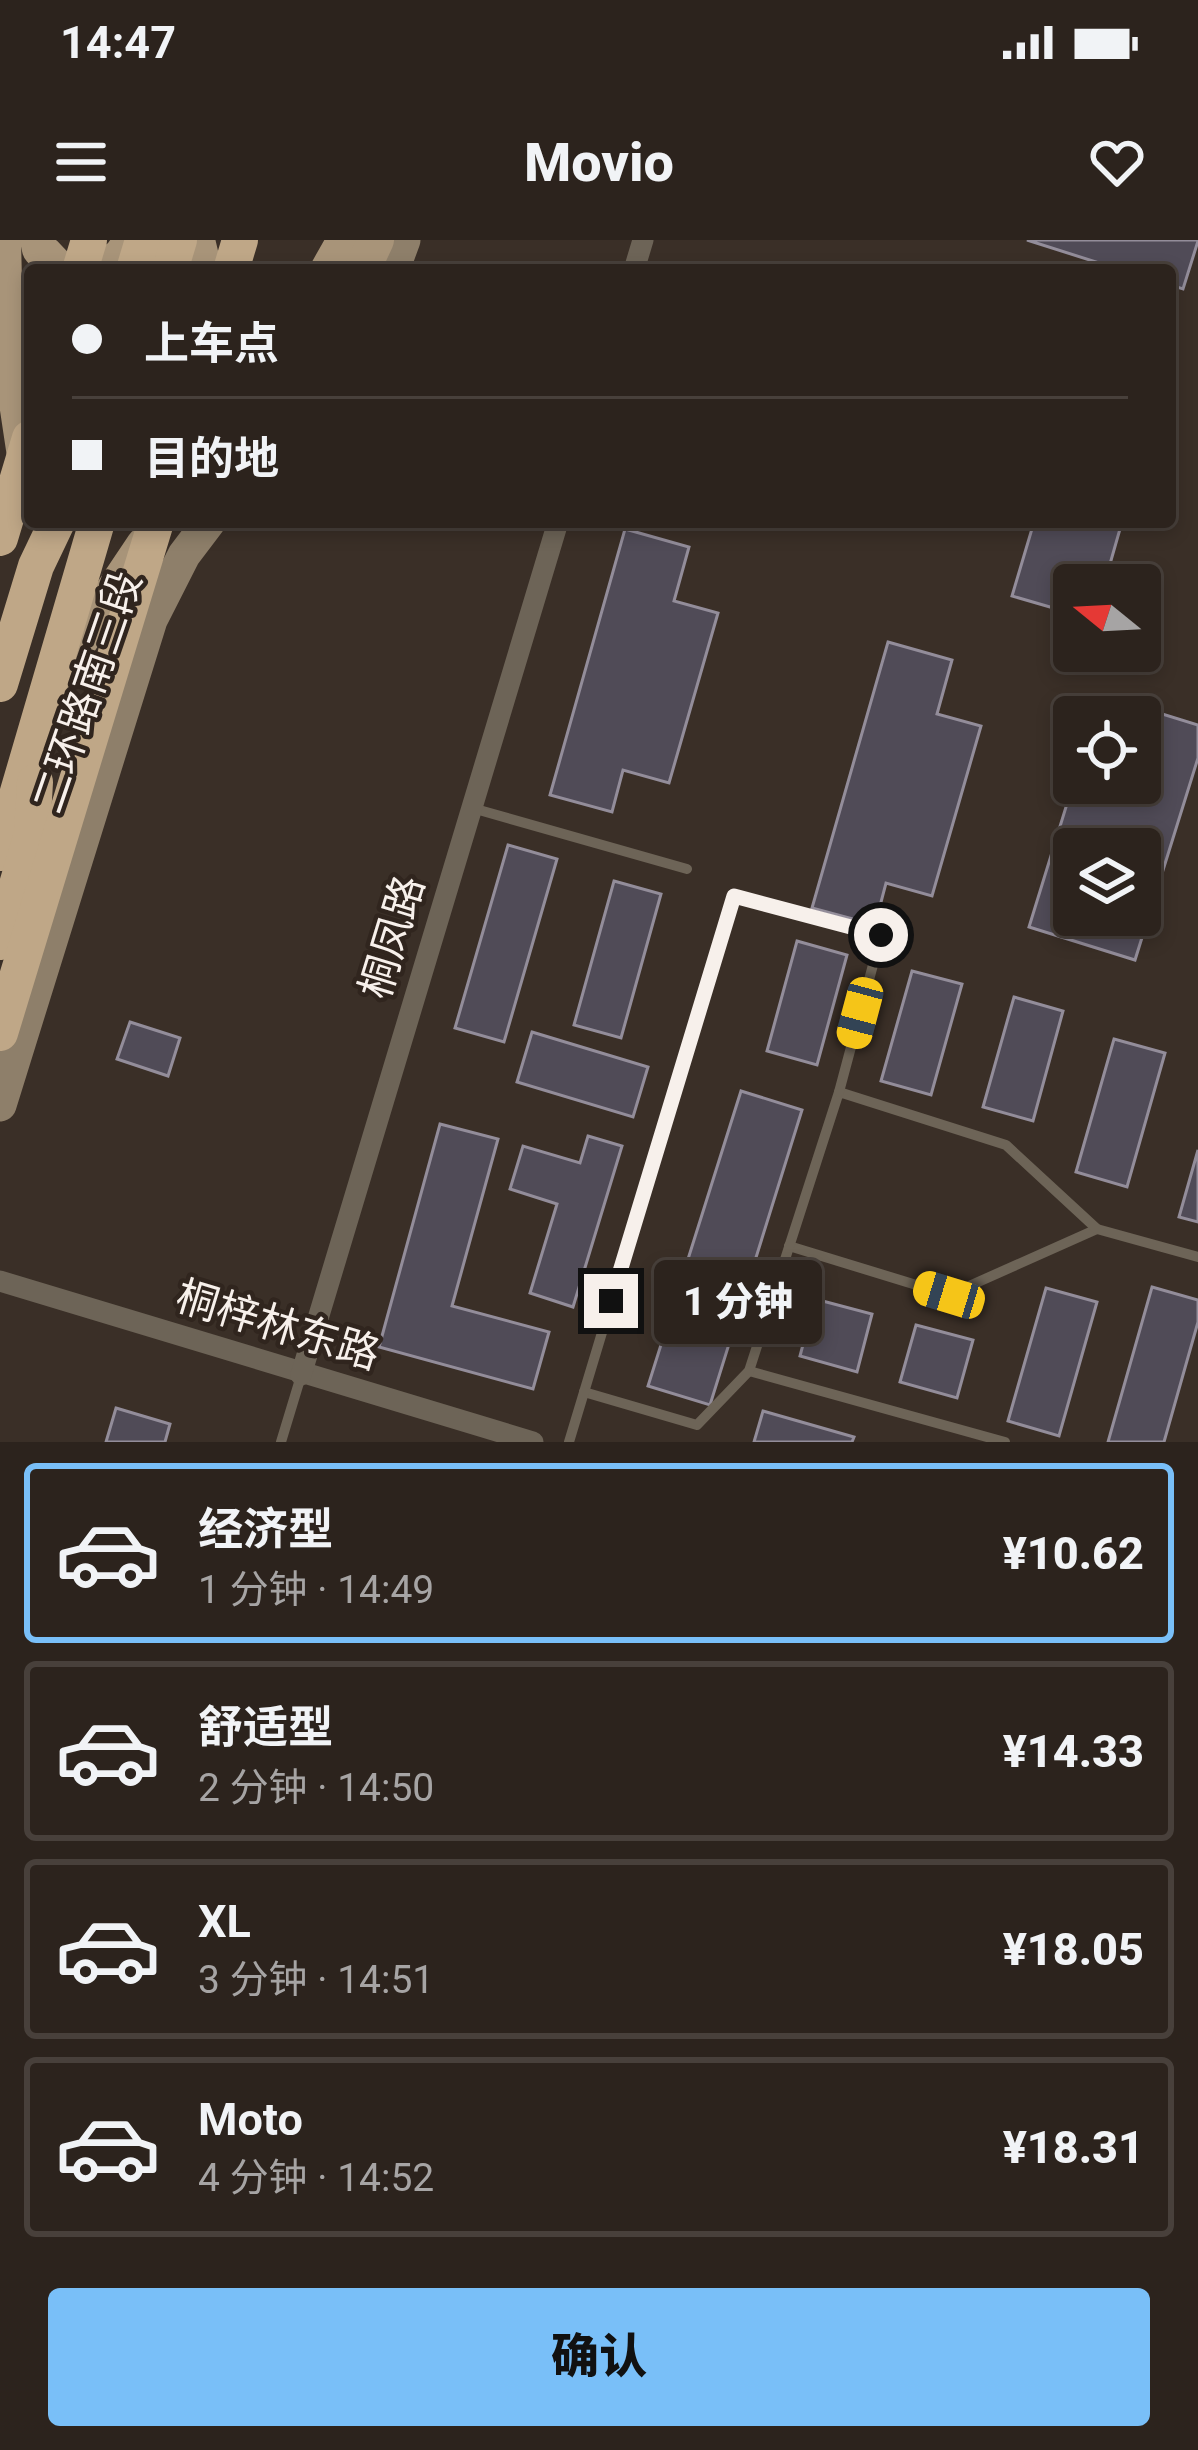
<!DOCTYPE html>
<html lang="zh">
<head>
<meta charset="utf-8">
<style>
  body { margin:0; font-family:Roboto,"Noto Sans SC",sans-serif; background:#382f2a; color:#f1f3f6; height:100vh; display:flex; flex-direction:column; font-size:45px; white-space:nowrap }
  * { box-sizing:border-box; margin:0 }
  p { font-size:39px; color:#a6a4a4 }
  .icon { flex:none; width:66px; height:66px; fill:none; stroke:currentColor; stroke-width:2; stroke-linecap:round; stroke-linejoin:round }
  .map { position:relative; height:1202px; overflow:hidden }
  .details { display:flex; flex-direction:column; background:#2c231d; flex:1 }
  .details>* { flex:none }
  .guide { position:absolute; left:24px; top:24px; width:1152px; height:264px; border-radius:12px; box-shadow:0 6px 18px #0003,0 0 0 3px #48403b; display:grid; align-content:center; height:264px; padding:0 48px; background:#2c231d }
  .needle { width:78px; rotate:288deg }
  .controls { position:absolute; left:1053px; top:324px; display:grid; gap:24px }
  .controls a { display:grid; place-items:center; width:108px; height:108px; border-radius:12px; background:#2c231d; box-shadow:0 6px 18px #0003,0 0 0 3px #48403b; font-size:60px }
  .end { position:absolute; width:54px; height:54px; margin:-27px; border:15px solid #f7f0eb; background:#111; box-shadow:0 0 0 6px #111 }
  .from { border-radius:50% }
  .bubble { position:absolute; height:84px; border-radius:12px; background:#2c231d; box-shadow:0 6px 18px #0003,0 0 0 3px #48403b; font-size:39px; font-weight:800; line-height:84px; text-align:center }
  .car { position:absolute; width:36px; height:72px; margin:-36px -18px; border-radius:15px; box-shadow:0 0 9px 3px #0007; background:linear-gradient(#f5c518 24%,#345 0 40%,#f5c518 0 76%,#345 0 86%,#f5c518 0) }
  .guide b { display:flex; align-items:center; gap:42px; height:114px; font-size:45px }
  .guide b+b { border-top:3px solid #48403b }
  .guide i { width:30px; height:30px; background:#f1f3f6 }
  ul { padding:21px 0 0; list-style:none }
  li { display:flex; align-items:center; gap:36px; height:180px; margin:0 24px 18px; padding:0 24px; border:6px solid #48403b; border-radius:12px }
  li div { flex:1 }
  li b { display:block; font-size:45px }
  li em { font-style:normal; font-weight:800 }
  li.active { border-color:#79bff8 }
  li>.icon { width:108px; height:108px; stroke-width:1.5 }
  .primary-button { display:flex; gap:24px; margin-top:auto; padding:24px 48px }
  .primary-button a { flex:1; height:138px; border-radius:12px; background:#79bff8; color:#111; font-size:48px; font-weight:800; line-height:138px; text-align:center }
  .status { display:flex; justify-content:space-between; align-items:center; height:84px; padding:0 60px; background:#2c231d; direction:ltr }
  .status svg { height:33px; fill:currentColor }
  header { display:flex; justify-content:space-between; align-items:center; height:156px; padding:0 48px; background:#2c231d; font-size:54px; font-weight:800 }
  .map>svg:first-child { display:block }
  .building { fill:#504b57; stroke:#938d9a; stroke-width:3; fill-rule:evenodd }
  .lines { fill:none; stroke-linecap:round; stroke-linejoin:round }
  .lane { stroke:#6d6457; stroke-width:10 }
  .street { stroke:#6d6457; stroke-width:21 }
  .secondary { stroke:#8e7f6a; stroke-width:33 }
  .primary { stroke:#a89479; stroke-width:36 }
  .highway { stroke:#bfa787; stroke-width:36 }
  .highway-bridge { stroke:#bfa787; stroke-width:36 }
  .route { stroke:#f7f0eb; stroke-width:15 }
  .labels { text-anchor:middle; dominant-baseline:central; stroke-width:9; stroke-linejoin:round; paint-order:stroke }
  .street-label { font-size:42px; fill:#f7f0eb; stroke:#30251e }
</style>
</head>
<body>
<div class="status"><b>14:47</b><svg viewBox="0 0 49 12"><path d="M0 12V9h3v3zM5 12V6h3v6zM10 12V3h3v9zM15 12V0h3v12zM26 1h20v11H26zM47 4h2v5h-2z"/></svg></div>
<header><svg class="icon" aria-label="menu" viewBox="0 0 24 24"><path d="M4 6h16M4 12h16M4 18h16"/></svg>Movio<svg class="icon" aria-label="heart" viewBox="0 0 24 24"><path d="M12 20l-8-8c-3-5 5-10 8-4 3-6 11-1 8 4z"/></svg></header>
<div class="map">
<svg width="1198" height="1202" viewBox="0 0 1198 1202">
  <rect width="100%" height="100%" fill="#3a2f27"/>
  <g class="building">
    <path d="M1027,0h171v1l-15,48 -13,-4v-15h-49z"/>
    <path d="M1034,282h88l-18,63h-30v29l-62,-18z"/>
    <path d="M625,289l64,18 -15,54 44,12 -49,170 -46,-13 -11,42 -62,-17z"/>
    <path d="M888,402l64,18 -15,54 44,12 -49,170 -46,-13 -11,42 -63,-17z"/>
    <path d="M1101,455l97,30v33l-63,202 -106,-33 45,-146 66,2v-66h-46zM1074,609h66v66h-66z"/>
    <path d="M508,605l49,14 -53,183 -49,-14z"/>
    <path d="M614,641l47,13 -40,144 -47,-13z"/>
    <path d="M797,701l50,14 -30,110 -50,-14z"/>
    <path d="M912,731l50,13 -31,111 -50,-14z"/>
    <path d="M1014,757l49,14 -30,110 -50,-14z"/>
    <path d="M130,782l50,16 -12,38 -51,-17z"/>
    <path d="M532,792l116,35 -15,50 -116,-35z"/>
    <path d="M1114,799l51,14 -38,134 -51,-15z"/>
    <path d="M741,851l61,19 -92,295 -62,-19z"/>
    <path d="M440,884l58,15 -46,167 97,26 -16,57 -154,-42z"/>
    <path d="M588,896l34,10 -49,161 -43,-14 27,-89 -47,-15 13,-43 57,17z"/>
    <path d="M1198,910v72l-19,-5z"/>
    <path d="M1152,1047l46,13v22l-34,120h-56z"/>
    <path d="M1046,1048l51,14 -38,134 -51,-15z"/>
    <path d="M815,1059l57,15 -15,58 -57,-16z"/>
    <path d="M916,1085l57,15 -16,58 -57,-16z"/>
    <path d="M116,1168l54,16 -5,18h-59z"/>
    <path d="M763,1171l91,26 -2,5h-98z"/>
  </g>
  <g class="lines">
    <g class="lane">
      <path d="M472,568l215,61"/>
      <path d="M789,1006l160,49 148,-66"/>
      <path d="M749,1131l256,71"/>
      <path d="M584,1152l113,33 52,-54 90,-279 167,53 91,84 101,28"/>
      <path d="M281,1202l20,-66"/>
      <path d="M569,1202l165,-547 147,40 -42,157"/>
    </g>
    <g class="street">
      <path d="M634,30l9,-30"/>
      <path d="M0,1041l533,161"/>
      <path d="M301,1135l257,-853"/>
    </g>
    <g class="secondary">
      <path d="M393,30l11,-30"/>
      <path d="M0,865l151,-485 33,-65 25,-33"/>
    </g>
    <g class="primary">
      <path d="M3,0l2,83 22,146"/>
      <path d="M38,0l2,9 20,21"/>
      <path d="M197,0l7,30"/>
      <path d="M101,30l20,-14 11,-16"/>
      <path d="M328,30l17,-30"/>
      <path d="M362,30l14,-30"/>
      <path d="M55,438l89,-133"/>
    </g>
    <g class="highway">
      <path d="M80,30l9,-30"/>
      <path d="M134,30l9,-30"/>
      <path d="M170,30l9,-30"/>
      <path d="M231,30l9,-30"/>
      <path d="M0,444l36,-118 21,-44"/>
      <path d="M0,613l97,-331"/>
      <path d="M0,702l32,-108 3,-52"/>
    </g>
    <g class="highway-bridge">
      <path d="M0,298l30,-100"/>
      <path d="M0,793l156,-511"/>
    </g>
  </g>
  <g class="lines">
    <path class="route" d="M611,1061l123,-405 147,39"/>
  </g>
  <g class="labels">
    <g class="street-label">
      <text transform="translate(87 452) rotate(-71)">二环路南三段</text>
      <text transform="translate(392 697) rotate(-73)">桐凤路</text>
      <text transform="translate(278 1085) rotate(17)">桐梓林东路</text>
    </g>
  </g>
</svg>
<div class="controls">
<a><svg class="needle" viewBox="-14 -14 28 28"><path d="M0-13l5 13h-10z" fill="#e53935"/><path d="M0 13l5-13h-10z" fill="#a6a4a4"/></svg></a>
<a><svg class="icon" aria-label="locate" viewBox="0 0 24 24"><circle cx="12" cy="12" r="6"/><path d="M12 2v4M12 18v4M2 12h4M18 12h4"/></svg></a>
<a><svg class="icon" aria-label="layers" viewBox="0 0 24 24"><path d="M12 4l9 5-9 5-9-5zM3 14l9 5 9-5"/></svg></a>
</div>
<i class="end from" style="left:881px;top:695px"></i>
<i class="end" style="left:611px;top:1061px"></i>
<div class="bubble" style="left:654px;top:1020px;width:168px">1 分钟</div>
<i class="car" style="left:860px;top:773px;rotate:195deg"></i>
<i class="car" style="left:949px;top:1055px;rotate:287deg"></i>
<div class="guide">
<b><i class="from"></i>上车点</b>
<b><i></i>目的地</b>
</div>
</div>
<section class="details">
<ul>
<li class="active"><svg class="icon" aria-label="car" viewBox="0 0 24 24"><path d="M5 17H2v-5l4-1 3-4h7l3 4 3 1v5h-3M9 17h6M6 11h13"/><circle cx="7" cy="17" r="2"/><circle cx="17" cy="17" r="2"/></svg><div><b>经济型</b><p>1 分钟 · 14:49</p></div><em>¥10.62</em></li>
<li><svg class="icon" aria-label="car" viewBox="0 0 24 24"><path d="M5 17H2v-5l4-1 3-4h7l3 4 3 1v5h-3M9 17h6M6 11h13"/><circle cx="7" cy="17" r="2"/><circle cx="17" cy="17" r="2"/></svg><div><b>舒适型</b><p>2 分钟 · 14:50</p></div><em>¥14.33</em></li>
<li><svg class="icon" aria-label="car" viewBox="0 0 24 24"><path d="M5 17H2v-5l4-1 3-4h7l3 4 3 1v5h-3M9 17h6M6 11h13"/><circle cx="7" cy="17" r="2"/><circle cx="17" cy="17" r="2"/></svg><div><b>XL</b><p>3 分钟 · 14:51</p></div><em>¥18.05</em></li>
<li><svg class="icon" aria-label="car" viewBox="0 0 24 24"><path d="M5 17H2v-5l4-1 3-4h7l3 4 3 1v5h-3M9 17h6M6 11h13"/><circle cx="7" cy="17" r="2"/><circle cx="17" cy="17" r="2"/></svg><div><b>Moto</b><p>4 分钟 · 14:52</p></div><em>¥18.31</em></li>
</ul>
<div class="primary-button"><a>确认</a></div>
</section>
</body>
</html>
